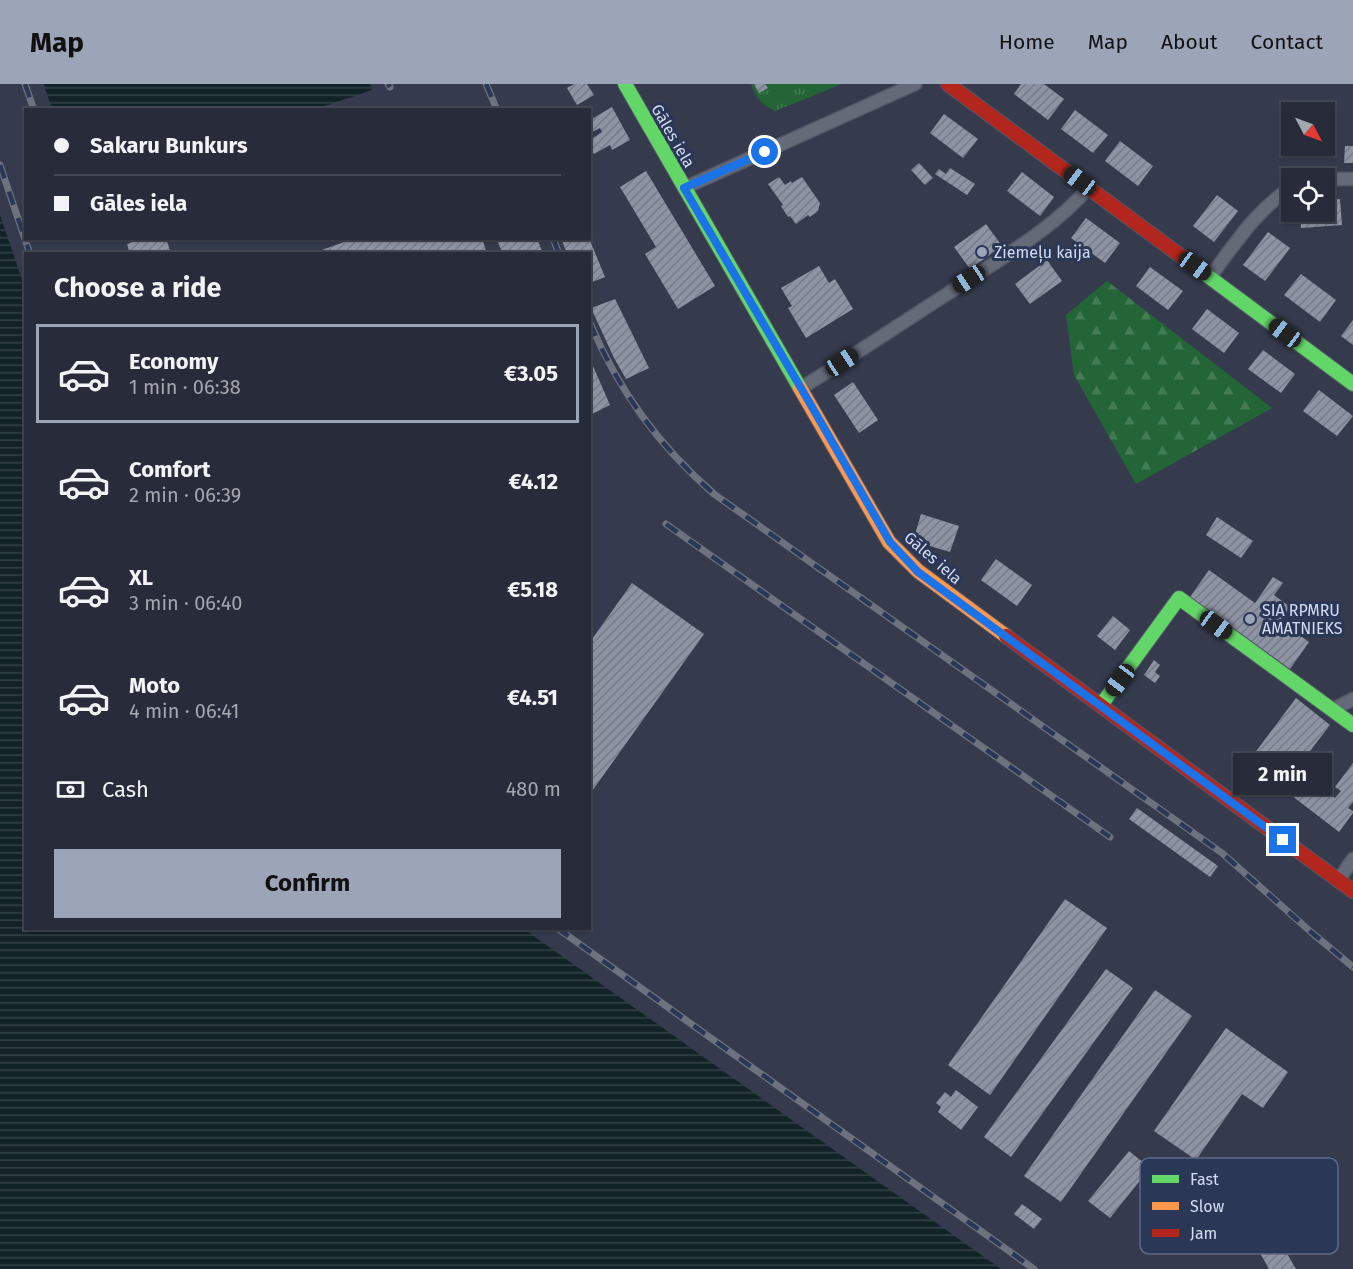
<!DOCTYPE html>
<html lang="en">
<head>
<meta charset="utf-8">
<style>
  body { margin:0; font-family:"Fira Sans",sans-serif; background:#303442; color:#f1f3f6; height:100vh; display:flex; flex-direction:column; font-size:22px; white-space:nowrap }
  * { box-sizing:border-box; margin:0 }
  p { font-size:20px; color:#a5a7af }
  .icon { flex:none; width:33px; height:33px; fill:none; stroke:currentColor; stroke-width:2; stroke-linecap:round; stroke-linejoin:round }
  .map { position:relative; flex:1; overflow:hidden }
  .panel { position:absolute; left:24px; top:168px; width:567px; height:678px; display:flex; flex-direction:column; background:#282c3a; border-radius:0px; box-shadow:0 2px 4px #0004,0 0 0 2px #444854 }
  .panel>* { flex:none }
  .banner { position:absolute; left:24px; top:24px; width:567px; height:132px; border-radius:0px; box-shadow:0 2px 4px #0004,0 0 0 2px #444854; display:grid; align-content:center; height:132px; padding:0 30px; background:#282c3a }
  .needle { width:39px; rotate:131deg }
  .controls { position:absolute; left:1281px; top:18px; display:grid; gap:12px }
  .controls a { display:grid; place-items:center; width:54px; height:54px; border-radius:0px; background:#282c3a; box-shadow:0 2px 4px #0004,0 0 0 2px #444854; font-size:30px }
  .end { position:absolute; width:27px; height:27px; margin:-14px; border:8px solid #1a73e8; background:#fff; box-shadow:0 0 0 3px #fff }
  .from { border-radius:50% }
  .bubble { position:absolute; height:42px; border-radius:0px; background:#282c3a; box-shadow:0 2px 4px #0004,0 0 0 2px #444854; font-size:20px; font-weight:700; line-height:42px; text-align:center }
  .car { position:absolute; width:18px; height:36px; margin:-18px -9px; border-radius:8px; box-shadow:0 0 4px 2px #0007; background:linear-gradient(#222 24%,#8ab4d8 0 40%,#222 0 76%,#8ab4d8 0 86%,#222 0) }
  .banner b { display:flex; align-items:center; gap:21px; height:57px; font-size:22px }
  .banner b+b { border-top:2px solid #444854 }
  .banner i { width:15px; height:15px; background:#f1f3f6 }
  ul { padding:0; list-style:none }
  li { display:flex; align-items:center; gap:18px; height:99px; margin:0 12px 9px; padding:0 18px; border:3px solid transparent; border-radius:0px }
  li div { flex:1 }
  li b { display:block; font-size:22px }
  li em { font-style:normal; font-weight:700 }
  li.current { border-color:#9ca4b8 }
  li>.icon { width:54px; height:54px; stroke-width:1.5 }
  h2 { padding:0 30px; font-size:27px; line-height:72px }
  .pay { display:flex; align-items:center; gap:15px; height:66px; padding:0 30px; font-size:22px }
  .pay p { margin-inline-start:auto }
  .button { display:flex; gap:12px; margin-top:auto; padding:12px 30px }
  .button a { flex:1; height:69px; border-radius:0px; background:#9ca4b8; color:#111; font-size:24px; font-weight:700; line-height:69px; text-align:center }
  header { display:flex; align-items:center; gap:36px; box-sizing:border-box; height:84px; padding:0 30px; background:#9ca4b8; color:#111 }
  header strong { font-size:28px }
  nav { display:flex; gap:33px; margin-inline-start:auto; font-size:21px }
  .map>svg:first-child { display:block }
  .grass { fill:url(#grass-tufts) }
  .forest { fill:url(#forest-firs) }
  .water { fill:url(#water-rules) }
  .building { fill:url(#building-hatch) }
  .lines { fill:none; stroke-linecap:round; stroke-linejoin:round }
  .street-casing { stroke:#535867; stroke-width:15 }
  .fast-casing { stroke:#535867; stroke-width:16 }
  .slow-casing { stroke:#535867; stroke-width:16 }
  .jam-casing { stroke:#535867; stroke-width:16 }
  .street { stroke:#656a78; stroke-width:12 }
  .fast { stroke:#63d668; stroke-width:14 }
  .slow { stroke:#ff974d; stroke-width:14 }
  .jam { stroke:#b3261e; stroke-width:14 }
  .rail-casing { stroke:#6e727e; stroke-width:7 }
  .rail { stroke:#2b3757; stroke-width:4.5; stroke-dasharray:14; stroke-linecap:butt }
  .route { stroke:#1a73e8; stroke-width:8 }
  .poi-dot { fill:#9ca4b8; stroke:#2b3757; stroke-width:2 }
  .labels { text-anchor:middle; dominant-baseline:central; stroke-width:6; stroke-linejoin:round; paint-order:stroke }
  .street-label { font-size:16px; fill:#d4ddf1; stroke:#2b3757 }
  .poi-label { font-size:16px; fill:#d4ddf1; stroke:#2b3757; text-anchor:start }
  .key { fill:#2b3757; stroke:#5e6985; stroke-width:1.5 }
  .key-label { font-size:16px; fill:#d4ddf1 }
</style>
</head>
<body>
<header>
<strong>Map</strong>
<nav><a>Home</a><a>Map</a><a>About</a><a>Contact</a></nav>
</header>
<div class="map">
<svg width="1353" height="1185" viewBox="0 0 1353 1185">
  <defs>
    <pattern id="grass-tufts" width="24" height="20" patternUnits="userSpaceOnUse" patternTransform="scale(1.5)"><rect width="24" height="20" fill="#236536"/><path d="M3 7l-1-3M5 7V3M7 7l1-3M15 17l-1-3M17 17v-4M19 17l1-3" fill="none" stroke="#427b54"/></pattern>
    <pattern id="forest-firs" width="22" height="20" patternUnits="userSpaceOnUse" patternTransform="scale(1.5)"><rect width="22" height="20" fill="#236536"/><path d="M5 1l3.5 6h-7zM16 11l3.5 6h-7z" fill="#427b54"/></pattern>
    <pattern id="water-rules" width="6" height="5" patternUnits="userSpaceOnUse" patternTransform="scale(1.5)"><rect width="6" height="5" fill="#122328"/><path d="M0 2.5h6" fill="none" stroke="#344248"/></pattern>
    <pattern id="building-hatch" width="6" height="6" patternUnits="userSpaceOnUse" patternTransform="scale(1.5)"><rect width="6" height="6" fill="#8e93a3"/><path d="M-1 1l2-2M0 6l6-6M5 7l2-2" fill="none" stroke="#777b88"/></pattern>
  </defs>
  <rect width="100%" height="100%" fill="#353b4d"/>
  <path class="grass" d="M751,0h91l-67,27c-14,-7 -18,-12 -24,-27z"/>
  <path class="forest" d="M1107,197l165,127 -136,76 -62,-109 -8,-60z"/>
  <g class="water">
    <path d="M44,0h326l2,6 -56,19 -264,1z"/>
    <path d="M0,131l26,76v637l498,1 477,340h-1001z"/>
  </g>
  <g class="building">
    <path d="M574,0h13l7,11 -17,10 -10,-17z"/>
    <path d="M754,0h11l3,4 -9,5z"/>
    <path d="M1021,0h23l20,15 -16,21 -34,-26z"/>
    <path d="M1322,20l1,8h-31v17h-2l-2,-21z"/>
    <path d="M612,23l18,33 -18,10 -2,-5 -16,9 -4,-7v-7l12,-8 -2,-4 -10,5v-13z"/>
    <path d="M1075,26l33,25 -15,18 -32,-24z"/>
    <path d="M944,30l34,25 -15,19 -33,-25z"/>
    <path d="M1120,57l33,25 -15,20 -33,-25z"/>
    <path d="M1345,62h8v17h-9z"/>
    <path d="M919,79l14,15 -8,7 -14,-15z"/>
    <path d="M950,84l25,16 -8,11 -32,-21 4,-5 7,5z"/>
    <path d="M646,87l69,115 -37,23 -33,-55 11,-7 -36,-60z"/>
    <path d="M1022,88l32,25 -14,19 -33,-25z"/>
    <path d="M779,93l6,8 6,-4 1,2 10,-6 18,26 -2,8 -8,6 -2,-2 -12,9 -6,-8 -2,1 -7,-11 2,-1 -15,-21z"/>
    <path d="M1217,111l21,16 -24,31 -21,-16z"/>
    <path d="M1340,115l2,26 -41,3 -1,-16h24v-11z"/>
    <path d="M1086,134l34,25 -15,20 -34,-25z"/>
    <path d="M986,140l16,22 -32,23 -16,-22z"/>
    <path d="M1268,148l22,16 -25,33 -22,-16z"/>
    <path d="M142,154h24l5,16h-41l-3,-10z"/>
    <path d="M355,154h127l5,16h-176z"/>
    <path d="M496,154h41l6,16h-40z"/>
    <path d="M561,154h28l16,39 -15,6v-29h-23z"/>
    <path d="M1047,176l15,21 -32,23 -15,-20z"/>
    <path d="M819,182l10,17 6,-4 18,30 -47,29 -18,-30 4,-2 -11,-18z"/>
    <path d="M1150,183l33,24 -15,19 -32,-24z"/>
    <path d="M1301,190l35,26 -16,22 -36,-27z"/>
    <path d="M615,215l34,69 -23,11 -12,-21 -23,-50z"/>
    <path d="M1207,225l32,24 -15,20 -32,-24z"/>
    <path d="M1353,236v25l-12,-9z"/>
    <path d="M1263,266l32,24 -14,19 -33,-24z"/>
    <path d="M590,275l20,46 -20,10z"/>
    <path d="M853,298l25,38 -19,13 -25,-38z"/>
    <path d="M1319,306l34,26 -16,20 -34,-25z"/>
    <path d="M921,430l38,12 -9,26 -37,-11z"/>
    <path d="M1217,433l36,24 -12,17 -35,-23z"/>
    <path d="M996,475l36,26 -15,21 -36,-26z"/>
    <path d="M1209,486l46,33 18,-26 10,6 -9,12 16,12 -10,14 29,21 -19,27 -100,-72z"/>
    <path d="M632,499l72,51 -114,160v-152z"/>
    <path d="M1113,532l17,14 -15,20 -18,-14z"/>
    <path d="M1154,576l6,5 -5,7 5,4 -5,7 -11,-8z"/>
    <path d="M1296,614l34,27 -33,43 38,30 6,-7 -6,-4 18,-24v39l-5,6 5,3v2l-14,19 -91,-70z"/>
    <path d="M1137,724l81,58 -8,11 -81,-58z"/>
    <path d="M1065,815l42,29 -117,167 -42,-30z"/>
    <path d="M1106,885l27,19 -122,169 -27,-20z"/>
    <path d="M1155,906l37,26 -131,186 -37,-26z"/>
    <path d="M1226,944l62,44 -25,36 -21,-14 -46,66 -42,-29z"/>
    <path d="M956,1006l22,17 -17,23 -23,-18 3,-5 -5,-4 9,-11 6,5z"/>
    <path d="M1129,1067l21,17 -40,50 -22,-17z"/>
    <path d="M1022,1120l20,15 -8,10 -20,-15z"/>
    <path d="M1267,1135l29,50h-27l-22,-39z"/>
  </g>
  <g class="lines">
    <g class="street-casing">
      <g id="street">
        <path d="M1324,95h29"/>
        <path d="M684,104l231,-104"/>
        <path d="M1210,193c24,-32 47,-68 82,-90"/>
        <path d="M801,304c52,-32 102,-66 154,-99 43,-29 101,-62 134,-102"/>
        <path d="M1332,626l21,-11"/>
        <path d="M1338,797l15,-22"/>
      </g>
    </g>
    <g class="fast-casing">
      <g id="fast">
        <path d="M625,0l175,304"/>
        <path d="M1193,181l160,119"/>
        <path d="M1101,621l78,-107 174,127"/>
      </g>
    </g>
    <g class="slow-casing">
      <path id="slow" d="M800,304l89,154 29,29 88,65"/>
    </g>
    <g class="jam-casing">
      <g id="jam">
        <path d="M948,0l245,181"/>
        <path d="M1006,552l347,255"/>
      </g>
    </g>
    <use href="#street" class="street"/>
    <use href="#fast" class="fast"/>
    <use href="#slow" class="slow"/>
    <use href="#jam" class="jam"/>
    <g class="rail-casing">
      <g id="rail">
        <path d="M25,0l9,26"/>
        <path d="M388,0l2,3"/>
        <path d="M486,0l11,26"/>
        <path d="M0,81l30,89"/>
        <path d="M553,154l6,16"/>
        <path d="M590,239c29,68 68,122 124,171l508,359 89,79 42,35"/>
        <path d="M666,440l444,313"/>
        <path d="M557,844l477,341"/>
      </g>
    </g>
    <use href="#rail" class="rail"/>
  </g>
  <g class="lines">
    <path class="route" d="M765,68l-81,36 117,200 89,154 28,30 365,268"/>
  </g>
  <g class="poi-dot">
    <circle cx="982" cy="168" r="6"/>
    <circle cx="1250" cy="535" r="6"/>
  </g>
  <g class="labels">
    <g class="street-label">
      <text transform="translate(673 52) rotate(60)">Gāles iela</text>
      <text transform="translate(933 474) rotate(41)">Gāles iela</text>
    </g>
    <g class="poi-label">
      <text x="994" y="168">Ziemeļu kaija</text>
      <text x="1262" y="526">SIA RPMRU<tspan x="1262" dy="18">AMATNIEKS</tspan></text>
    </g>
  </g>
  <rect x="1140" y="1074" width="198" height="96" rx="9" class="key"/>
  <rect x="1152" y="1091" width="27" height="8" fill="#63d668"/>
  <rect x="1152" y="1118" width="27" height="8" fill="#ff974d"/>
  <rect x="1152" y="1145" width="27" height="8" fill="#b3261e"/>
  <g class="key-label">
    <text x="1190" y="1101">Fast</text>
    <text x="1190" y="1128">Slow</text>
    <text x="1190" y="1155">Jam</text>
  </g>
</svg>
<div class="controls">
<a><svg class="needle" viewBox="-14 -14 28 28"><path d="M0-13l5 13h-10z" fill="#e53935"/><path d="M0 13l5-13h-10z" fill="#a5a7af"/></svg></a>
<a><svg class="icon" aria-label="locate" viewBox="0 0 24 24"><circle cx="12" cy="12" r="6"/><path d="M12 2v4M12 18v4M2 12h4M18 12h4"/></svg></a>
</div>
<i class="end from" style="left:765px;top:68px"></i>
<i class="end" style="left:1283px;top:756px"></i>
<div class="bubble" style="left:1233px;top:669px;width:99px">2 min</div>
<i class="car" style="left:1080px;top:97px;rotate:307deg"></i>
<i class="car" style="left:1195px;top:182px;rotate:126deg"></i>
<i class="car" style="left:969px;top:195px;rotate:237deg"></i>
<i class="car" style="left:1285px;top:249px;rotate:307deg"></i>
<i class="car" style="left:842px;top:278px;rotate:57deg"></i>
<i class="car" style="left:1216px;top:541px;rotate:126deg"></i>
<i class="car" style="left:1120px;top:596px;rotate:217deg"></i>
<div class="banner">
<b><i class="from"></i>Sakaru Bunkurs</b>
<b><i></i>Gāles iela</b>
</div>
<section class="panel">
<h2>Choose a ride</h2>
<ul>
<li class="current"><svg class="icon" aria-label="car" viewBox="0 0 24 24"><path d="M5 17H2v-5l4-1 3-4h7l3 4 3 1v5h-3M9 17h6M6 11h13"/><circle cx="7" cy="17" r="2"/><circle cx="17" cy="17" r="2"/></svg><div><b>Economy</b><p>1 min · 06:38</p></div><em>€3.05</em></li>
<li><svg class="icon" aria-label="car" viewBox="0 0 24 24"><path d="M5 17H2v-5l4-1 3-4h7l3 4 3 1v5h-3M9 17h6M6 11h13"/><circle cx="7" cy="17" r="2"/><circle cx="17" cy="17" r="2"/></svg><div><b>Comfort</b><p>2 min · 06:39</p></div><em>€4.12</em></li>
<li><svg class="icon" aria-label="car" viewBox="0 0 24 24"><path d="M5 17H2v-5l4-1 3-4h7l3 4 3 1v5h-3M9 17h6M6 11h13"/><circle cx="7" cy="17" r="2"/><circle cx="17" cy="17" r="2"/></svg><div><b>XL</b><p>3 min · 06:40</p></div><em>€5.18</em></li>
<li><svg class="icon" aria-label="car" viewBox="0 0 24 24"><path d="M5 17H2v-5l4-1 3-4h7l3 4 3 1v5h-3M9 17h6M6 11h13"/><circle cx="7" cy="17" r="2"/><circle cx="17" cy="17" r="2"/></svg><div><b>Moto</b><p>4 min · 06:41</p></div><em>€4.51</em></li>
</ul>
<div class="pay"><svg class="icon" aria-label="cash" viewBox="0 0 24 24"><path d="M3 7h18v10H3z"/><circle cx="12" cy="12" r="2"/></svg>Cash<p>480 m</p></div>
<div class="button"><a>Confirm</a></div>
</section>
</div>
</body>
</html>
